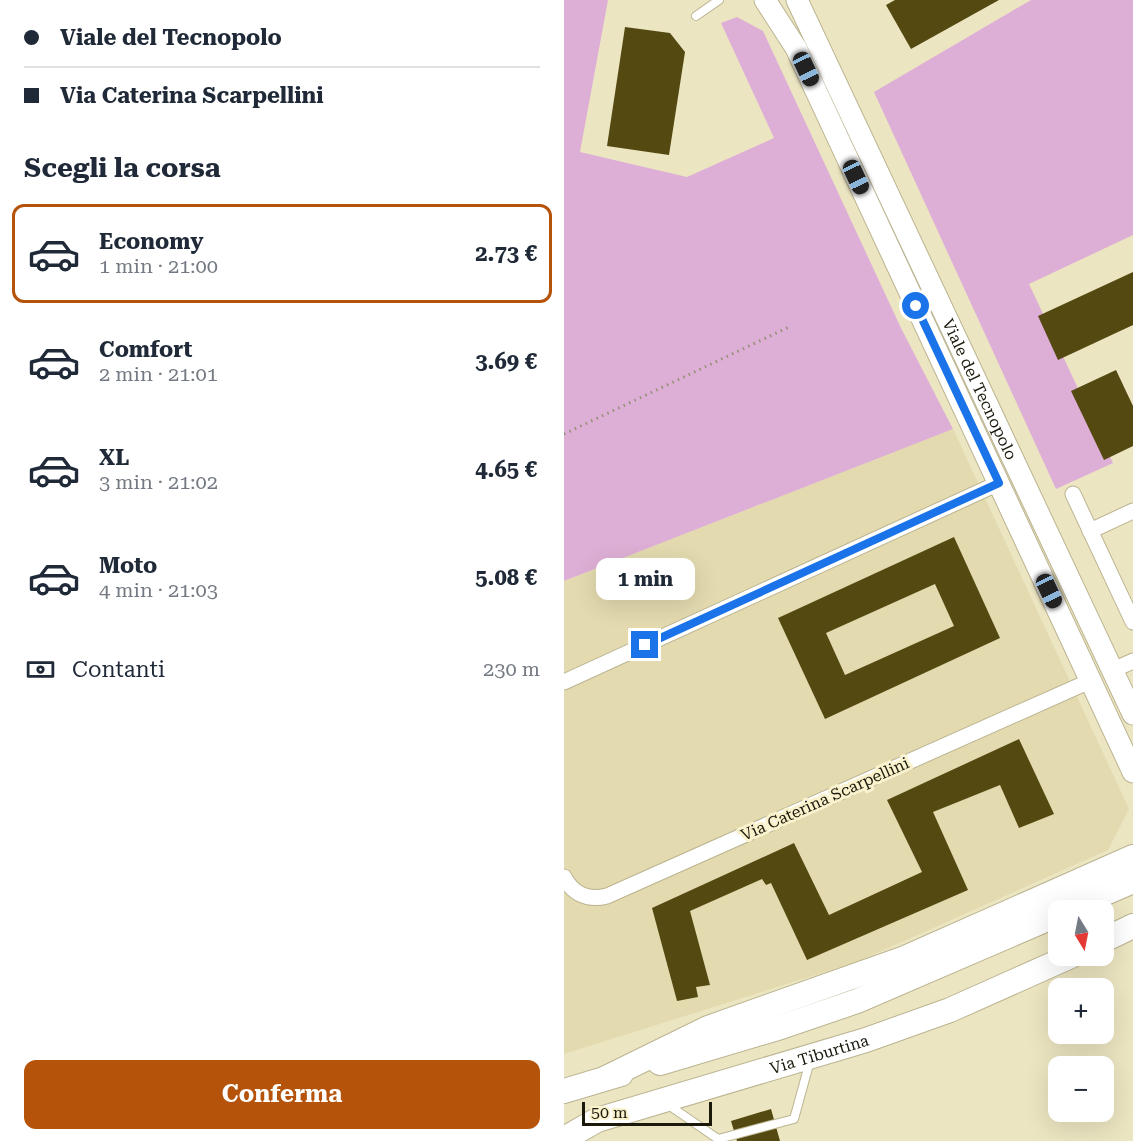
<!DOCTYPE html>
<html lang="it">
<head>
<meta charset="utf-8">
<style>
  body { margin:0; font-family:"Roboto Serif",serif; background:#f2f2f3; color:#1f2937; height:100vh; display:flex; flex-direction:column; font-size:22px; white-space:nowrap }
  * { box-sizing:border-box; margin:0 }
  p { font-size:20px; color:#747a83 }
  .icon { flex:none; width:33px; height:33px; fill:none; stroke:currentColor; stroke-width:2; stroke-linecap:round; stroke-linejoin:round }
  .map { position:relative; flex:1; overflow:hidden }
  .side { display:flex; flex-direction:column; background:#fff; width:564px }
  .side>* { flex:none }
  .banner { display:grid; align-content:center; height:132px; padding:0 24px; background:#fff }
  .needle { width:39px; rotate:170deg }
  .buttons { position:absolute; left:484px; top:900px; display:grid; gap:12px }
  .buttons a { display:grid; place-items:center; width:66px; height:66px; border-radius:12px; background:#fff; box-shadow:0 6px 24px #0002; font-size:30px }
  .scale { position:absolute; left:18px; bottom:15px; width:130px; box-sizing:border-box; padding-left:6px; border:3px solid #1b190c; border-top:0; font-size:16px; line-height:21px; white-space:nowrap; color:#1b190c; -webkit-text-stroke:4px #f9f2cd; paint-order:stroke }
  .end { position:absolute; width:27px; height:27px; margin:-14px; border:8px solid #1a73e8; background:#fff; box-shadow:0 0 0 3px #fff }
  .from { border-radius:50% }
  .bubble { position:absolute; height:42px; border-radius:12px; background:#fff; box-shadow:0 6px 24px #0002; font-size:20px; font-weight:700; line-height:42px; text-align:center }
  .car { position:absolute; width:18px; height:36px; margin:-18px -9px; border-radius:8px; box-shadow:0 0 4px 2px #0007; background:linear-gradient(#222 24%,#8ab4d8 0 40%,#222 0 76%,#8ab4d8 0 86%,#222 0) }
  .banner b { display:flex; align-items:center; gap:21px; height:57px; font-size:22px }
  .banner b+b { border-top:2px solid #e0e1e3 }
  .banner i { width:15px; height:15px; background:#1f2937 }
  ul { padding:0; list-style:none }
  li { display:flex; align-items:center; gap:18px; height:99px; margin:0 12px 9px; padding:0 12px; border:3px solid transparent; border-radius:12px }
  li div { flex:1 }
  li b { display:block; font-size:22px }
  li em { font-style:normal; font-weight:700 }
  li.on { border-color:#b45309 }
  li>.icon { width:54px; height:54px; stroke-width:1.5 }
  h2 { padding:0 24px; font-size:27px; line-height:72px }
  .pay { display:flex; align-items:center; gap:15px; height:66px; padding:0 24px; font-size:22px }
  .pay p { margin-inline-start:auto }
  .cta { display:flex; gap:12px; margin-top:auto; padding:12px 24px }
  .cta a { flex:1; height:69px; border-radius:12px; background:#b45309; color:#fff; font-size:24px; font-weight:700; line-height:69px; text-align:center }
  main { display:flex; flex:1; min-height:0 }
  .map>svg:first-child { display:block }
  .built { fill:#e3daaf }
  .green { fill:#deafd6 }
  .building { fill:#534911; fill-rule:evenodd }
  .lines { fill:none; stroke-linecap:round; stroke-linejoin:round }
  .lane-casing { stroke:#bbb491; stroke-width:10 }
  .street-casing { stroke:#bbb491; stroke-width:17 }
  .secondary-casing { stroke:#bbb491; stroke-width:23 }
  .primary-casing { stroke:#bbb491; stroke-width:26 }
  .path { stroke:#959076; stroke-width:3; stroke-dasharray:1.5 4.5; stroke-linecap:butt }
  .lane { stroke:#fff; stroke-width:8 }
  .street { stroke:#fff; stroke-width:15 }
  .secondary { stroke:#fff; stroke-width:21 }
  .primary { stroke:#fff; stroke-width:24 }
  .route { stroke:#1a73e8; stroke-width:8 }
  .labels { text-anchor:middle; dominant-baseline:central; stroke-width:6; stroke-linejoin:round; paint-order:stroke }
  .street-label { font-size:16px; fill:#1b190c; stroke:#f9f2cd }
</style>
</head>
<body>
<main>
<section class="side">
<div class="banner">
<b><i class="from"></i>Viale del Tecnopolo</b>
<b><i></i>Via Caterina Scarpellini</b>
</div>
<h2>Scegli la corsa</h2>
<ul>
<li class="on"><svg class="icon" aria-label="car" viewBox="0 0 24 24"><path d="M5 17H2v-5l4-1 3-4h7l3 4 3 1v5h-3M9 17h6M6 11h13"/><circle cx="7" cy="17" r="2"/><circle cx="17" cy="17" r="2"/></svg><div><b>Economy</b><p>1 min · 21:00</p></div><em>2.73 €</em></li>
<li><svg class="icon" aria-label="car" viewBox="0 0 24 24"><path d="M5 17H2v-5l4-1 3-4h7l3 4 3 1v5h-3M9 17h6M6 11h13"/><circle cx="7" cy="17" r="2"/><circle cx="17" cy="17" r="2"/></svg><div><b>Comfort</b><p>2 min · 21:01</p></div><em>3.69 €</em></li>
<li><svg class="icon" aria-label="car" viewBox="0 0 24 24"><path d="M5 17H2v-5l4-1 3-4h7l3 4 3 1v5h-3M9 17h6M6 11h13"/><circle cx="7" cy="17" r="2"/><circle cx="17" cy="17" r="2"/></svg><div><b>XL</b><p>3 min · 21:02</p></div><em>4.65 €</em></li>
<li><svg class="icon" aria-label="car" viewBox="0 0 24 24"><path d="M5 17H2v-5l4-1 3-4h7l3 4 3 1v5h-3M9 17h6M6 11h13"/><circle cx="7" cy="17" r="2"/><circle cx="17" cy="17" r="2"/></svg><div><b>Moto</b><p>4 min · 21:03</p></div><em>5.08 €</em></li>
</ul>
<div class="pay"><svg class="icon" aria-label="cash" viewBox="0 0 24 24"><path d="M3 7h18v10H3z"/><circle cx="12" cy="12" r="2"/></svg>Contanti<p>230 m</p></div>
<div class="cta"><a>Conferma</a></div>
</section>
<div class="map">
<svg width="569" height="1141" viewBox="0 0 569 1141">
  <rect width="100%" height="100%" fill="#ece5c1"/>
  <path class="built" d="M389,429l176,380 -21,41 -251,112 -293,92v-473z"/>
  <g class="green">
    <path d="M0,0h44l-28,152 107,25 87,-39 -53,-115 16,-6 26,14 138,297 52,101 -389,152z"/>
    <path d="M467,0h102v235l-104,49 84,179 -57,26 -182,-397z"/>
  </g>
  <g class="building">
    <path d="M331,0h104l-88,49 -25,-44z"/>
    <path d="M61,27l45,6 15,19 -16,103 -62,-9z"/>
    <path d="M569,272v53l-75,35 -20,-44z"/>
    <path d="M552,370l17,36v40l-29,14 -33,-69z"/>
    <path d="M390,537l46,101 -175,81 -47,-101zM371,584l19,42 -109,49 -19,-42z"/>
    <path d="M455,739l35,75 -35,14 -19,-43 -67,27 35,78 -161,70 -36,-77 -5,2 -4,-6 -72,32 20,74 -14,2 2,10 -21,4 -25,-93 142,-65 35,72 93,-43 -35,-72z"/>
    <path d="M207,1109l9,32h-43l-6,-20z"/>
  </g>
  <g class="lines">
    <g class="lane-casing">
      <g id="lane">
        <path d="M132,16l23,-16"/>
        <path d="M103,1104l51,35 76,-20 16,-58"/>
      </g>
    </g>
    <g class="street-casing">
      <g id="street">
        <path d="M509,494l60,128"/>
        <path d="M526,531l43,-20"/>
        <path d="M549,670l20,-9"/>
        <path d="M0,682l435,-199"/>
        <path d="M0,877c9,17 24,24 43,19l483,-215"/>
      </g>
    </g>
    <g class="secondary-casing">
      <g id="secondary">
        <path d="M201,0l31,48 337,724"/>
        <path id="s1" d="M233,0l336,714"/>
      </g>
    </g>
    <g class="primary-casing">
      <g id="primary">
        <path d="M502,910l67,-29"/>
        <path d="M540,940l29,-14"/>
        <path d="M96,1063l121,-36 76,-26 202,-87"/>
        <path d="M42,1078l102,-50 197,-70 228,-101"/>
        <path d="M0,1091l57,-17"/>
        <path id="s2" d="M0,1139l33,-19 269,-80 84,-30 121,-54"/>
      </g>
    </g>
    <path class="path" d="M0,434l227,-108"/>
    <use href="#lane" class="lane"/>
    <use href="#street" class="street"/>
    <use href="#secondary" class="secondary"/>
    <use href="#primary" class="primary"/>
  </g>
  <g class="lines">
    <path class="route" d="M81,645l354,-162 -83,-177"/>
  </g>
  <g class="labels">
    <g class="street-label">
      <text stroke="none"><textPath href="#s1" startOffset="430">Viale del Tecnopolo</textPath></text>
      <text transform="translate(261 799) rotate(-24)">Via Caterina Scarpellini</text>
      <text stroke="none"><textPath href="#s2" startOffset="270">Via Tiburtina</textPath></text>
    </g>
  </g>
</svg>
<div class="buttons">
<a><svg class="needle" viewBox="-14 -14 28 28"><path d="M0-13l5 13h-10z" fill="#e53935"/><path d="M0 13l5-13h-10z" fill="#747a83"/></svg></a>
<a>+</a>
<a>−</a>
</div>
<div class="scale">50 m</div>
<i class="end from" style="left:352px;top:306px"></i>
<i class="end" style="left:81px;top:645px"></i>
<div class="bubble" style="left:32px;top:558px;width:99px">1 min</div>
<i class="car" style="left:242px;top:69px;rotate:155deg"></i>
<i class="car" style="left:292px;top:177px;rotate:155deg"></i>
<i class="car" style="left:485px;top:591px;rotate:155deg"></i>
</div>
</main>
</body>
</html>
